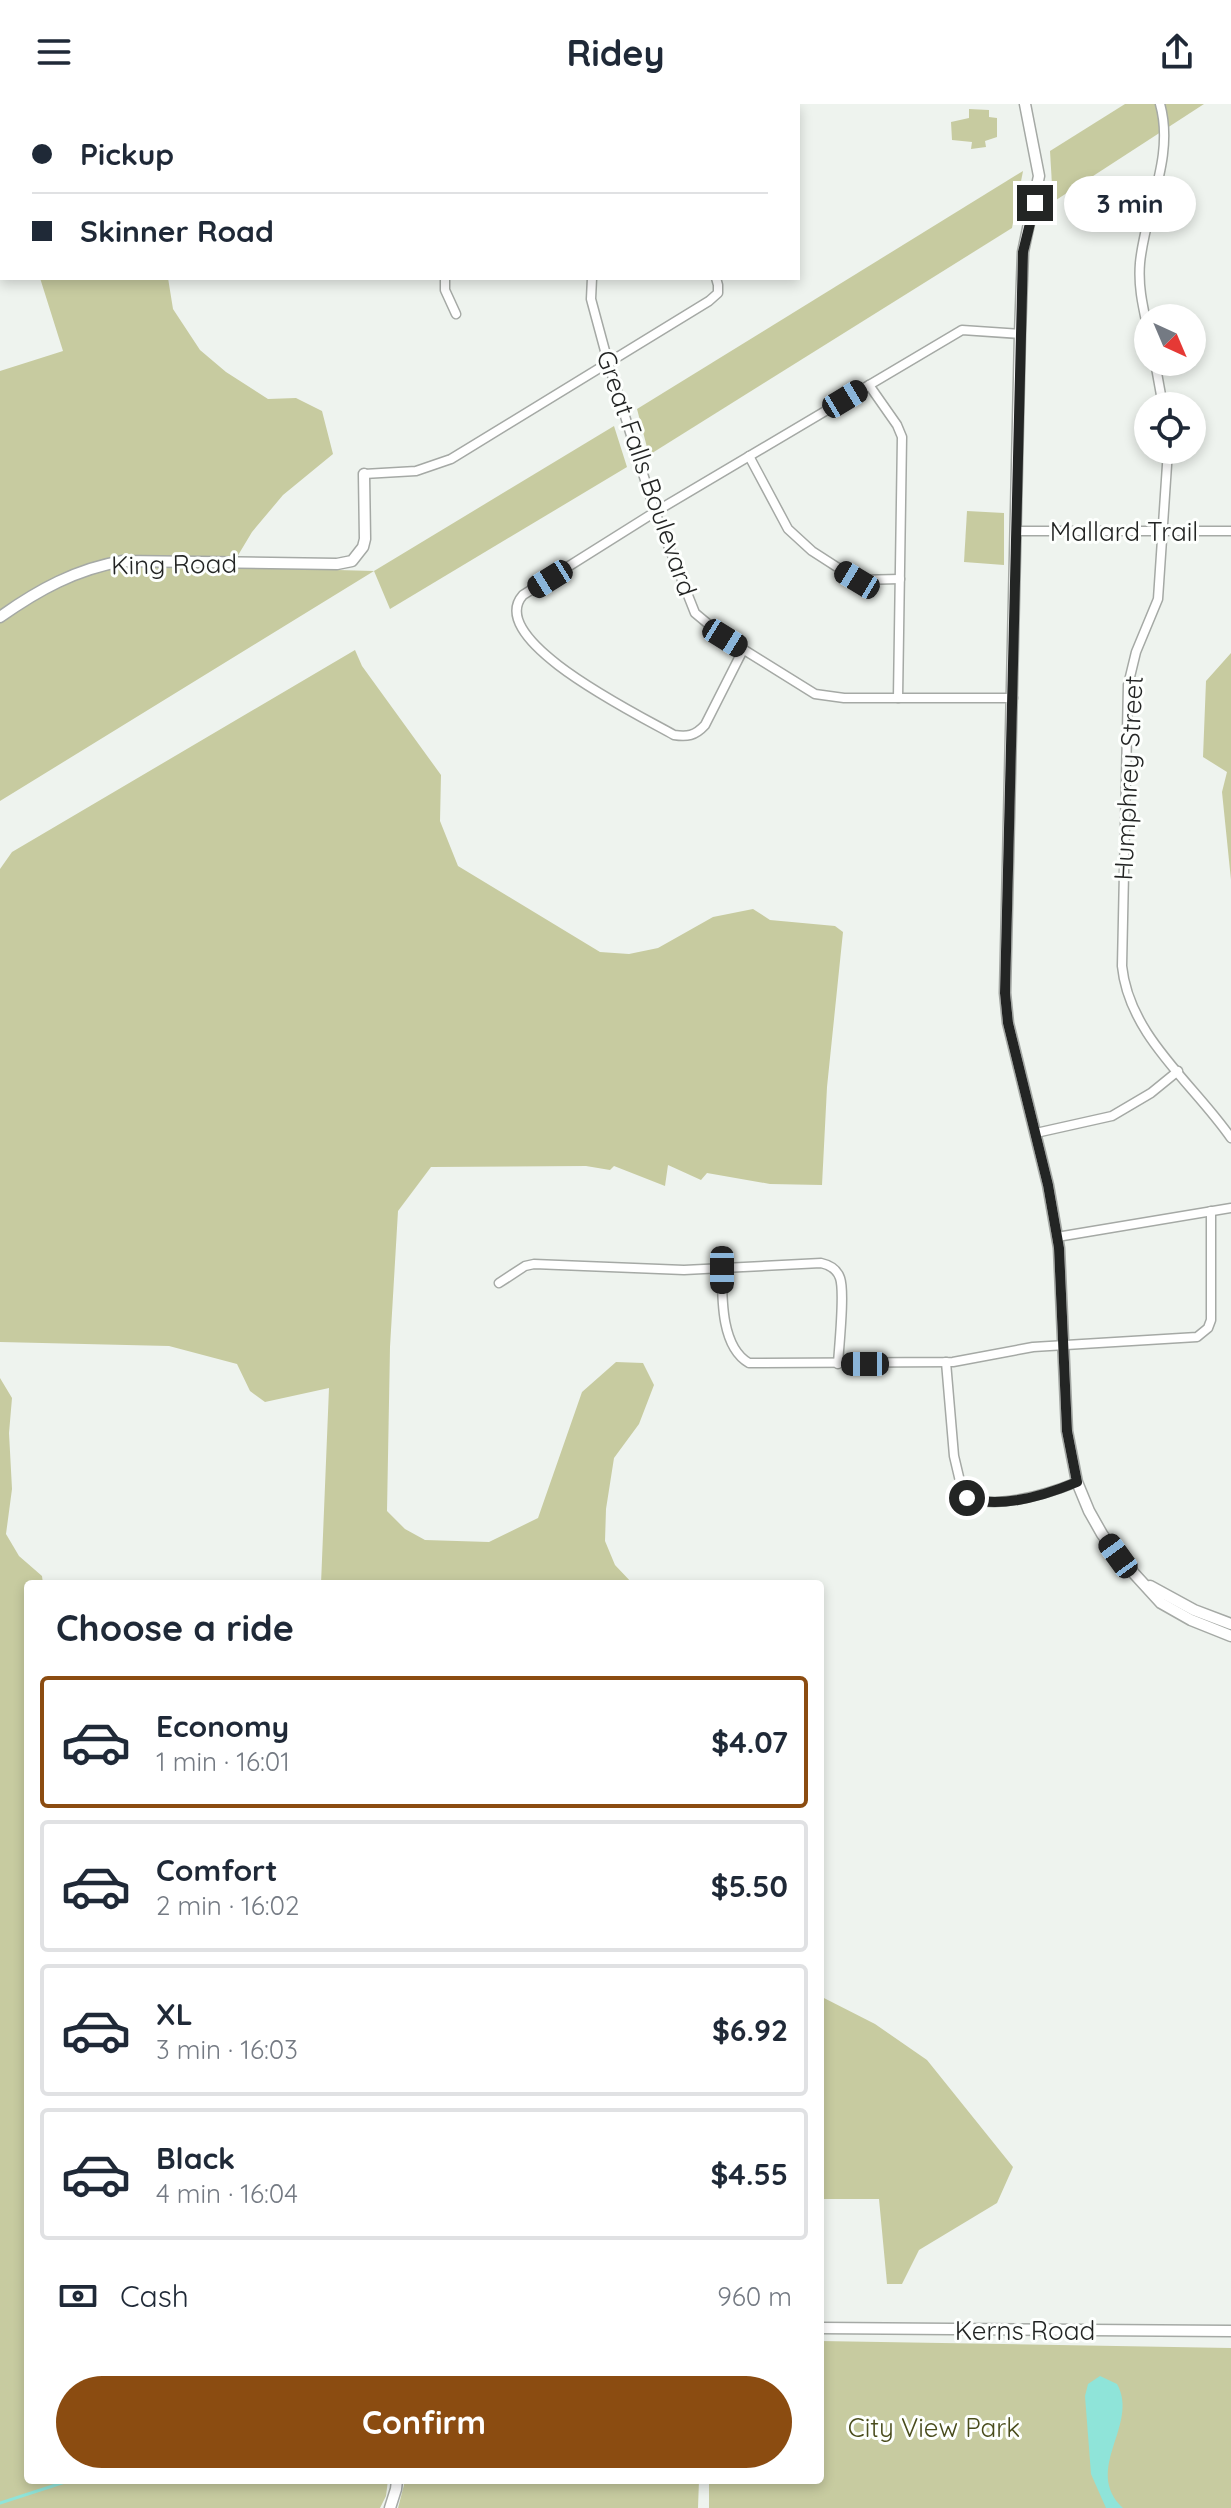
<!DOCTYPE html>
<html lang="en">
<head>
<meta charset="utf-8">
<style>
  body { margin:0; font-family:Quicksand,sans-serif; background:#f2f2f3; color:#1f2937; height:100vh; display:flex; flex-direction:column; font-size:30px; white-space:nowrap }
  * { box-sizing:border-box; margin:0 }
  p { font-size:26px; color:#747a83 }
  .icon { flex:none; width:44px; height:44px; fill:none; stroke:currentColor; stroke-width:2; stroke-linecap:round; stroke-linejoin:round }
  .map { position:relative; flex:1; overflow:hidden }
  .drawer { position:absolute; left:24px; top:1476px; width:800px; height:904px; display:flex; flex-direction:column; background:#fff; border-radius:8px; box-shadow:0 4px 12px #0003 }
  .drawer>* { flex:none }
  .guide { position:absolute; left:0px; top:0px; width:800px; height:176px; box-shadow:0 4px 12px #0003; display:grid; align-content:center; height:176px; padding:0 32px; background:#fff }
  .needle { width:52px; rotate:136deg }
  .tools { position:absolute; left:1134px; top:200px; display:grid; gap:16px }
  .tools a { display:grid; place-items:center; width:72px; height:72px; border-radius:50%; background:#fff; box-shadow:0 4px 12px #0003; font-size:40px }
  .end { position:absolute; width:36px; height:36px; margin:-18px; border:10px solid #232524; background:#fff; box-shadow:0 0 0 4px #fff }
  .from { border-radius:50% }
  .bubble { position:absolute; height:56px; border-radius:28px; background:#fff; box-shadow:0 4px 12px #0003; font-size:26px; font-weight:800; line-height:56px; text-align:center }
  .car { position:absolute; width:24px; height:48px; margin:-24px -12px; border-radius:10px; box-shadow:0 0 6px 2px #0007; background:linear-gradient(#222 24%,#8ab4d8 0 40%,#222 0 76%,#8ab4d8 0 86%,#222 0) }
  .guide b { display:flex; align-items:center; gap:28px; height:76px; font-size:30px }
  .guide b+b { border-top:2px solid #e0e1e3 }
  .guide i { width:20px; height:20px; background:#1f2937 }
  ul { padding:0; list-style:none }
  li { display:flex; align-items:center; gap:24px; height:132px; margin:0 16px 12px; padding:0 16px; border:4px solid #e0e1e3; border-radius:8px }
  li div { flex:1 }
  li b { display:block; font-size:30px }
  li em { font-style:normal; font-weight:800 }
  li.selected { border-color:#8b4c11 }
  li>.icon { width:72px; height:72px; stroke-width:1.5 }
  h2 { padding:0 32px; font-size:36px; line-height:96px }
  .pay { display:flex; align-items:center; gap:20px; height:88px; padding:0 32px; font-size:30px }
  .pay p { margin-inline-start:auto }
  .cta { display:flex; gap:16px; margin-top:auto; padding:16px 32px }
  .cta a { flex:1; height:92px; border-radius:48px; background:#8b4c11; color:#fff; font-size:32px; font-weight:800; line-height:92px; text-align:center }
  header { display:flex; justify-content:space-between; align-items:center; height:104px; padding:0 32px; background:#fff; font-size:36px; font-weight:800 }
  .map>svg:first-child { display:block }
  .green { fill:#c7cba0 }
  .water { fill:#8fe4d9 }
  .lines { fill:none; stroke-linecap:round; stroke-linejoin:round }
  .stream { stroke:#8fe4d9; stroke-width:3 }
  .minor-casing { stroke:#a5a9a5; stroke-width:11 }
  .tertiary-casing { stroke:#a5a9a5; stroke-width:13 }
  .minor { stroke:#fff; stroke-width:8 }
  .tertiary { stroke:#fff; stroke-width:10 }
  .route { stroke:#232524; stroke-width:10 }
  .labels { text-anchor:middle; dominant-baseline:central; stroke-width:6; stroke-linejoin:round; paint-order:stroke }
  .street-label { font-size:26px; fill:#232524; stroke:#fdfffd }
  .park-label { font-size:26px; fill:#494c1c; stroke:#fdfffd }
</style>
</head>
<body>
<header><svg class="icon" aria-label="menu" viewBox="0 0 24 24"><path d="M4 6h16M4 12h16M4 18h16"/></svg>Ridey<svg class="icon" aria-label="share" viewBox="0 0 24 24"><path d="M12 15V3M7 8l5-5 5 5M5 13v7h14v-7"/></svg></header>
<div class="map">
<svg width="1231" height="2404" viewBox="0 0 1231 2404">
  <rect width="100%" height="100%" fill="#eef3ee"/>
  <g class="green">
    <path d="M0,0h124v2h-122v119l-2,-3z"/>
    <path d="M1125,0h79l-151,98 -3,-51z"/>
    <path d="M969,5l20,1v7l8,1v19l-12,4 1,6 -15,2 1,-7 -20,-2 -1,-18 18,-4z"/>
    <path d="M1023,67l-11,57 -363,227 -12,-46z"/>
    <path d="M40,174h128l5,31 27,41 26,22 42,27 28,-1 26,13 11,43 -50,41 -31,37 -21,35 143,4 240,-145 13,41 -237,142 -16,-38 -374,230v-430l63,-20z"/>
    <path d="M967,407l37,2v52l-40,-3z"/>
    <path d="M355,546l7,16 79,109 -1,46 18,45 142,86 29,2 29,-6 55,-31 40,-8 17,11 65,6 8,6 -16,155 -5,98 -52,-1 -63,-11 -6,7 -33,-15 -3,21 -51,-20 -4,4 -24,-4 -155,1 -33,44 -8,136 -3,164 18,18 20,11 64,2 49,-24 44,-126 34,-30 27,1 11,22 -15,39 -25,34 -8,51 -1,32 10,24 18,19h-312l8,-196 -64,14 -15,-11 -13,-27 -68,-18 -169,-4v-473l12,-17z"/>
    <path d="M1231,549v227l-9,-88 5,-20 -24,-15 3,-76z"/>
    <path d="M0,1274l12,20 -3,35 3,56 -6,45 13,22 23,20 1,8h-15v896h360l-2,16 -6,12h-380z"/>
    <path d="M820,1892l55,28 52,36 86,107 -16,36 -78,47 -17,34h-15l-8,-85h-59z"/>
    <path d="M820,2237l411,7v160h-522v-28h111z"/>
    <path d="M403,2376h296l-1,28h-300l6,-23z"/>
  </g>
  <path class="water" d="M1100,2272l17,8c23,41 -35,85 6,124h-17l-15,-34 -6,-78 3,-12z"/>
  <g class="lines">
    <path class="stream" d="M0,2399l71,-23"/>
    <g class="minor-casing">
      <g id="minor">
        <path d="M446,0v2"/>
        <path d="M595,2v-2"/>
        <path d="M705,2v-2"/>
        <path d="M445,174v12l11,24"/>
        <path d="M592,174l-1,21 17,63 47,150 40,101 30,25 90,56 29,4h169"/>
        <path d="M1148,226c-5,-23 -10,-43 -8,-67 5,-53 35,-106 20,-159"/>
        <path d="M1155,258l8,44"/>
        <path d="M869,281l28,40 5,12 -4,261"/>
        <path d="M1168,346l-10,149 -22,53 -8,33 -6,281c7,70 72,118 109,172"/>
        <path d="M749,352l39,73 24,22 45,29 43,-1"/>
        <path d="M364,370l52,-3 35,-12 258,-158 9,-8v-8l-2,-7"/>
        <path d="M1016,427h215"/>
        <path d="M743,546l-38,75c-10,11 -18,12 -31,10 -31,-18 -191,-95 -151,-140l132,-83 307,-182 58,4"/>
        <path d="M1036,1029l76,-17 39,-23 27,-22"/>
        <path d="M1057,1133l174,-29"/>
        <path d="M722,1166c0,28 -1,77 27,93l204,-1 80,-15 164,-10 11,-9 3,-8v-109"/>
        <path d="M499,1179l26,-17 9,-2 150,6 137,-7c9,2 16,6 19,15 5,14 -1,68 -2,86"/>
        <path d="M946,1258l8,94 9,38c26,19 87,-1 114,-12"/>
      </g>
    </g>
    <g class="tertiary-casing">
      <g id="tertiary">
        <path d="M1025,0l14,72 -16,76 -3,82 -15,659 3,30 40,162 11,63 8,183 10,51 12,29 13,23 16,22 43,47 30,17 40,16"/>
        <path d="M0,513c38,-27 76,-48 123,-56l214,3 15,-3 11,-14 2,-8 -1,-65"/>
        <path d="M1150,1482l44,24 37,14"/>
        <path d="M820,2224l411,3"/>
        <path d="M390,2404l6,-19 1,-9"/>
      </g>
    </g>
    <use href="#minor" class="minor"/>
    <use href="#tertiary" class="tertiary"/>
  </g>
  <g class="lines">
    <path class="route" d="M967,1394c34,11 79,-3 110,-16l-10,-51 -8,-183 -11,-63 -40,-162 -3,-30 18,-741 12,-49"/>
  </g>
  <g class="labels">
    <g class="street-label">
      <text transform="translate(647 369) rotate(71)">Great Falls Boulevard</text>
      <text x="1124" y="427">Mallard Trail</text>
      <text transform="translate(174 460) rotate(-1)">King Road</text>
      <text transform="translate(1128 674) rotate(-87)">Humphrey Street</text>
      <text x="1025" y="2226">Kerns Road</text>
    </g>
    <g class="park-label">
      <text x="934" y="2323">City View Park</text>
    </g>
  </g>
</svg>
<div class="tools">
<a><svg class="needle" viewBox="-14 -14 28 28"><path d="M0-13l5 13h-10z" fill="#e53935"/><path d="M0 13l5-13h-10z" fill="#747a83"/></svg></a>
<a><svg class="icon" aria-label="locate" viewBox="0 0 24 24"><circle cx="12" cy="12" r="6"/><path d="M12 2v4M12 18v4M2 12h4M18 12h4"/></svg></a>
</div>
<i class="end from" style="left:967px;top:1394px"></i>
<i class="end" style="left:1035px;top:99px"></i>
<div class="bubble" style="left:1064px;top:72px;width:132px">3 min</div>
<i class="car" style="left:845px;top:295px;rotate:59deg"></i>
<i class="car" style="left:550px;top:475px;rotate:238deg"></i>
<i class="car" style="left:857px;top:476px;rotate:301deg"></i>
<i class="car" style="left:725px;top:534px;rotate:122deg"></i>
<i class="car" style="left:722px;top:1166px;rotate:180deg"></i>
<i class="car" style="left:865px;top:1260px;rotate:270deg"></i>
<i class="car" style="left:1118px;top:1452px;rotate:324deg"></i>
<div class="guide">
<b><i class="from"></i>Pickup</b>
<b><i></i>Skinner Road</b>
</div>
<section class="drawer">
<h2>Choose a ride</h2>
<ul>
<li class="selected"><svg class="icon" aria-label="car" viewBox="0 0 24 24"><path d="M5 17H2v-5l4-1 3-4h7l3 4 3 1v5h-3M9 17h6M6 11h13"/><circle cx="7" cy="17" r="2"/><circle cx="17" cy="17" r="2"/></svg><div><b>Economy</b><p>1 min · 16:01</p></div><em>$4.07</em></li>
<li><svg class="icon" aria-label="car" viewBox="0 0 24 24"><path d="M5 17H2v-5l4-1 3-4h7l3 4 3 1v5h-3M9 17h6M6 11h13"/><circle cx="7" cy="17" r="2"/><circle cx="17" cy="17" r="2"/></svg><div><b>Comfort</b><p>2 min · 16:02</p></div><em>$5.50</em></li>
<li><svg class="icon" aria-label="car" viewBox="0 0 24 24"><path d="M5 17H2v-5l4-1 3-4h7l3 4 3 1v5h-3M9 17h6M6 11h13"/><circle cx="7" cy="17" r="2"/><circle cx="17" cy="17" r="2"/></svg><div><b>XL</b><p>3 min · 16:03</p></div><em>$6.92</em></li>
<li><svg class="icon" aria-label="car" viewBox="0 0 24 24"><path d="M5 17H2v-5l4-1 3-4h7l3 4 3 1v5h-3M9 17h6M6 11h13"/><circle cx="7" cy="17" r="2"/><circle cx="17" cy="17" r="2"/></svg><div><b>Black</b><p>4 min · 16:04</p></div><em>$4.55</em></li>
</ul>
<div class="pay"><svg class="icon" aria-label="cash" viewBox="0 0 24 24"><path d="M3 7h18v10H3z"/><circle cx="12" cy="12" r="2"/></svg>Cash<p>960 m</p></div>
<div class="cta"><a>Confirm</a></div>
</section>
</div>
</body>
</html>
